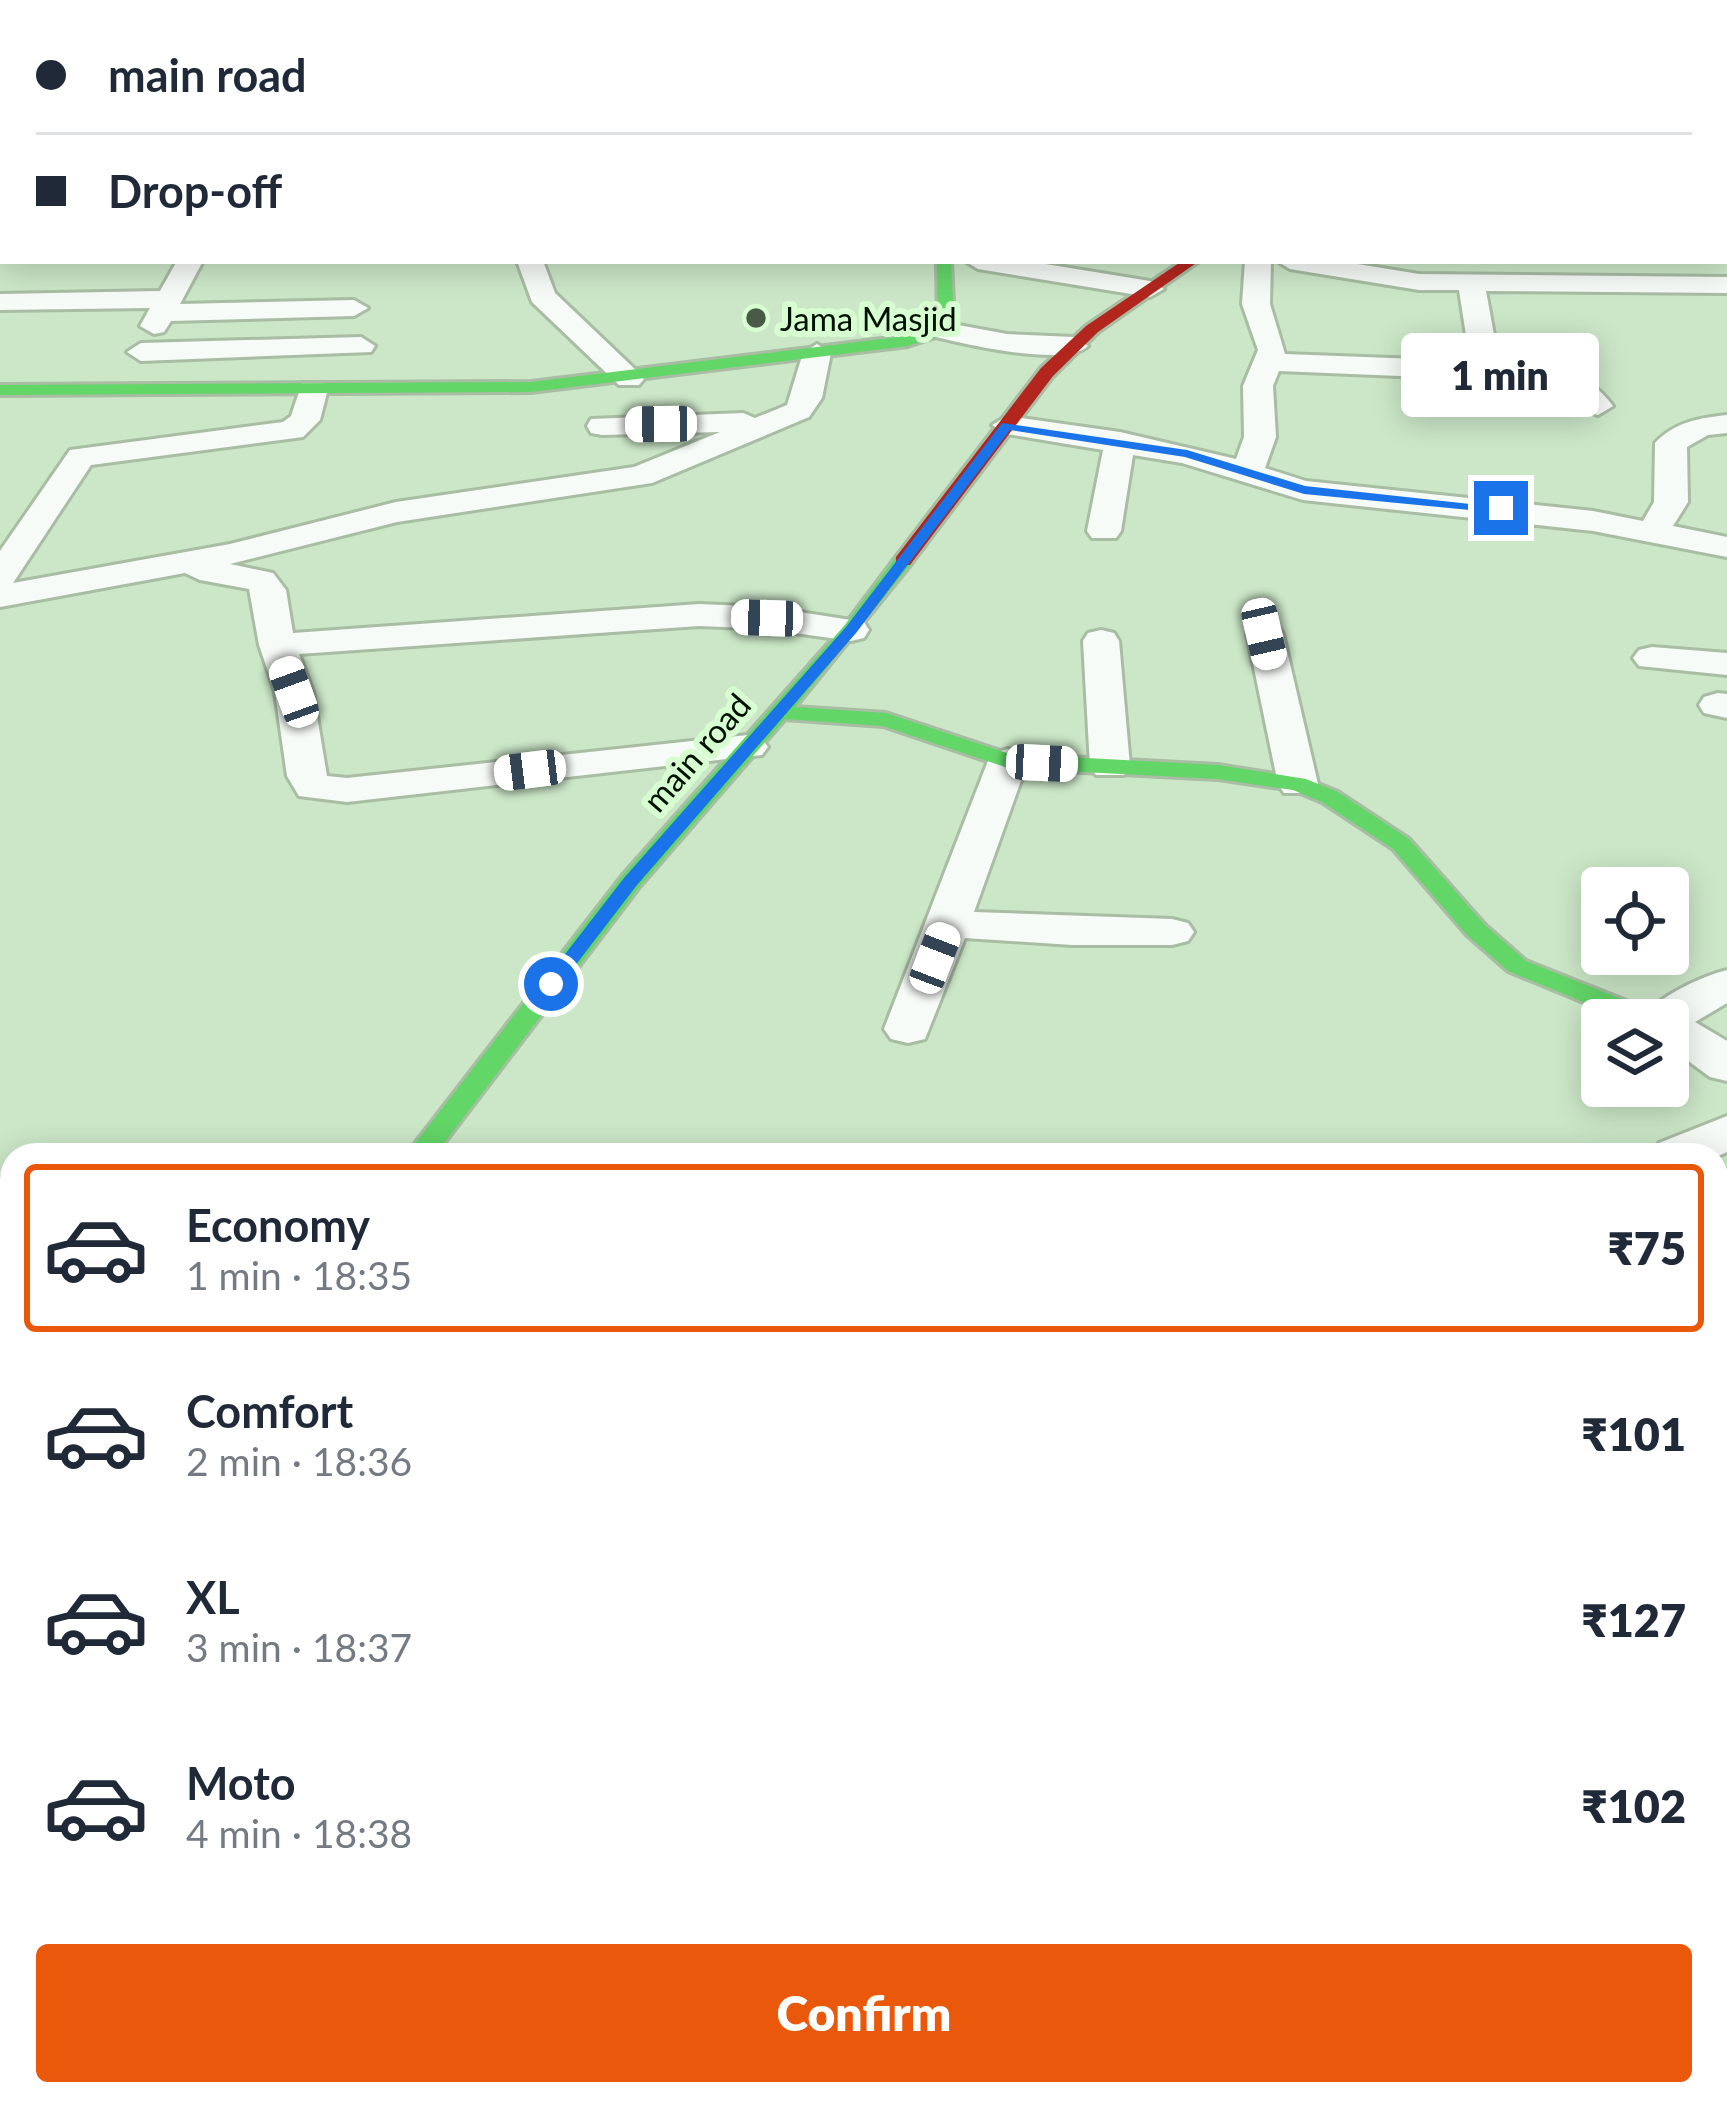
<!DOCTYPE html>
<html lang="en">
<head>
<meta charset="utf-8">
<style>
  body { margin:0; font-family:Lato,sans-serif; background:#f6f6f7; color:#1f2937; height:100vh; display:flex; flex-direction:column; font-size:45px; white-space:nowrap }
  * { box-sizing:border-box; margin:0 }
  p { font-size:39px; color:#747a83 }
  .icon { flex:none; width:66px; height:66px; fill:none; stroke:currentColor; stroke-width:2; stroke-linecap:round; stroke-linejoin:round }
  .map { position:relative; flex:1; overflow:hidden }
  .drawer { position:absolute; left:0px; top:1143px; width:1728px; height:963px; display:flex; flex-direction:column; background:#fff; border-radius:36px 36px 0 0; box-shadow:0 6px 30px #0003 }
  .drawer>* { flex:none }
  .top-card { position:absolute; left:0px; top:0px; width:1728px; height:264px; box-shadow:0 6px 30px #0003; display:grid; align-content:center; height:264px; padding:0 36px; background:#fff }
  .controls { position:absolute; left:1581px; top:867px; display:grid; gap:24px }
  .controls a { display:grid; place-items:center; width:108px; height:108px; border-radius:12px; background:#fff; box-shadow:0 6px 30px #0003; font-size:60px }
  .end { position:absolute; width:54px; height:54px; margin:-27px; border:15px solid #1a73e8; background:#fff; box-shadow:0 0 0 6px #fff }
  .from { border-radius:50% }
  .bubble { position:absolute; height:84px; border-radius:12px; background:#fff; box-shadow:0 6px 30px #0003; font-size:39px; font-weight:800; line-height:84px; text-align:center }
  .car { position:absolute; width:36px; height:72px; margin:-36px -18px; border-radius:15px; box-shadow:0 0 9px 3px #0007; background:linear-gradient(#fff 24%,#345 0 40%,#fff 0 76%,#345 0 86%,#fff 0) }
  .top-card b { display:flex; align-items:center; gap:42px; height:114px; font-size:45px }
  .top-card b+b { border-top:3px solid #e0e1e3 }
  .top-card i { width:30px; height:30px; background:#1f2937 }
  ul { padding:21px 0 0; list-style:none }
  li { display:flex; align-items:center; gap:36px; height:168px; margin:0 24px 18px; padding:0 12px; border:6px solid transparent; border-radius:12px }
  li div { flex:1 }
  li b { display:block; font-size:45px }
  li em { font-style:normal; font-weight:800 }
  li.on { border-color:#ea580c }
  li>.icon { width:108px; height:108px; stroke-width:1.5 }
  .primary-button { display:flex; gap:24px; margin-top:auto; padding:24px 36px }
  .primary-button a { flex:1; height:138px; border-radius:12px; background:#ea580c; color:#fff; font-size:48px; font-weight:800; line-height:138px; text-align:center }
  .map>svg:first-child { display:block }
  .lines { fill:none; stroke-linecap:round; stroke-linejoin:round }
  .street-casing { stroke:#a8bda4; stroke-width:6 }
  .fast-casing { stroke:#a8bda4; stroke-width:6 }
  .slow-casing { stroke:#a8bda4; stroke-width:6 }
  .jam-casing { stroke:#a8bda4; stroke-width:6 }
  .street { fill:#f7fbf7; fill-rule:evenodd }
  .fast { fill:#63d668; fill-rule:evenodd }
  .slow { fill:#ff974d; fill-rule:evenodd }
  .jam { fill:#b3261e; fill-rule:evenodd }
  .route { fill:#1a73e8 }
  .poi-dot { fill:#495b47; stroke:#d7fed0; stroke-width:4.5 }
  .labels { text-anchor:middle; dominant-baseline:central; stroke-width:12; stroke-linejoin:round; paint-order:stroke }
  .far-poi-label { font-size:33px; fill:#021001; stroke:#d7fed0; text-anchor:start }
  .far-street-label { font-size:33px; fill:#021001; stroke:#d7fed0 }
</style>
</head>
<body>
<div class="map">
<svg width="1727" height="2104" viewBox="0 0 1727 2104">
  <rect width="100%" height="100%" fill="#cce7c8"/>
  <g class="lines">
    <g class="street-casing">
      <g id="street">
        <path d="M279,0h20l2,3h-20z"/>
        <path d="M635,0h20l-21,3z"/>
        <path d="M983,0h156l2,3h-160z"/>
        <path d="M1201,0h84l-86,3z"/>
        <path d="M1488,0h52l2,3h-52z"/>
        <path d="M1602,0h68l-70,3z"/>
        <rect x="1725" y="71" width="2" height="12"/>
        <rect x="1725" y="217" width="2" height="16"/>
        <path d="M177,261h26l-23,43 174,-4 14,8 -14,8 -183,5 -7,11 -10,2 -14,-8 10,-18 -150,2v-16l160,-3z"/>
        <path d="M517,261h26l12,32 84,80 5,6 -5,6h-20l-87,-83z"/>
        <path d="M965,261h62l123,20 14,8 -14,8 -172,-28z"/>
        <path d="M1245,261h26l-1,43 15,50 185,7 -11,-71h-40l-129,-21 -13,-8h62l80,13 308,3v16l-241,-2 13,71c48,2 84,4 114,44l-15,9c-20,-5 -32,-25 -52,-33l-267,-11 -6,15 3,51 -11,31 41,13 287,30 50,10 11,-19 1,-59c19,-21 45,-25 72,-28v18l-19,2 -21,12 1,55 -15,24 54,11v20l-134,-26 -290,-31 -121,-37 -49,-8 -12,76 -5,7h-24l-5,-7 16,-81 -96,-16 -15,-9 15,-9 113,16 116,27 8,-22 -1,-51 15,-36 -16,-46z"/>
        <path d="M942,322l65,12 67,3 14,9c-22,22 -124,-2 -156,-10l-4,-6z"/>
        <path d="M361,337l14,9 -4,6 -230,9 -14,-9 14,-9z"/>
        <path d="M817,344l14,9 -9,45 -13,19 -157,66 -255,39 -167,42 43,9 13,17 7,43 406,-29 68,3 97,15 5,8 -5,8 -13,3 -84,-12 -68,-3 -400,28 14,38 14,84 20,2 401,-43 14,4 6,8 -6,8 -415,47 -48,-6 -12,-20 -12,-84 -16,-47 -10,-56 -49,-9 -15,-7 -185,34v-56l70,-101 213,-28 8,-6 11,-33h22l4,6 -8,31 -17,17 -212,28 -78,118 217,-39 166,-42 238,-35 86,-35 -118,3 -11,-2 -4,-7 4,-7 152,-6 12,5 32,-13 16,-52z"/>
        <path d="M1265,623l13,3 5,8 35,150 -6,9h-28l-6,-9 -31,-150 5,-8z"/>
        <path d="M1101,630l13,3 5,8 11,125 -6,9h-28l-6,-9 -7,-125 5,-8z"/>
        <path d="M1652,647l75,6v22l-88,-9 -6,-8 6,-8z"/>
        <path d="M1718,693l9,1v24l-23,-5 -5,-8 5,-8z"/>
        <path d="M1008,749l14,4 6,8 -54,151 198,7 16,4 6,9 -6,9 -16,4h-100l-107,-7 -40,101 -17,4 -17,-4 -7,-10 104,-268 6,-8z"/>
        <path d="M1727,970v33l-32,19 32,19v40l-17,-4 -42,-31v-26h-27c16,-23 59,-43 86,-50z"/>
        <path d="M1727,1116v36l-11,5 -64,-2 7,-12z"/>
        <path d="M12,1254v38l-12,4v-38z"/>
        <path d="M1727,1816v62l-11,3v-62z"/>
        <path d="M1041,2094h76l4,10h-76z"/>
      </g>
    </g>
    <g class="fast-casing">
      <g id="fast">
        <path d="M937,261h14l3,61 -6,11 -40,13 -377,46 -531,3v-10l531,-3 375,-46 30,-9 2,-5z"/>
        <path d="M903,555l10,6 -3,4 -115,142 91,6 124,41 208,11 88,14 32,13 71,47 76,86 41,36 133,53 4,6h-36l-119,-49 -41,-36 -74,-86 -71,-47 -29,-12 -75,-11 -210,-11 -125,-42 -98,-7 -145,167 -205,269h-29l216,-279 222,-250 52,-69z"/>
        <path d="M12,1651v44l-12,4v-44z"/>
      </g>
    </g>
    <g class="slow-casing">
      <rect id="slow" x="0" y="21" width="3" height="6"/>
    </g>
    <g class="jam-casing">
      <g id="jam">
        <path d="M1182,261h17l-101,71 -45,44 -143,189h-14v-8l145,-189 45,-42z"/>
        <path d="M12,1177v20l-12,1v-20z"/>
      </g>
    </g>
    <use href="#street" class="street"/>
    <use href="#fast" class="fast"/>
    <use href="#slow" class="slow"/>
    <use href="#jam" class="jam"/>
  </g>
  <path class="route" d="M1002,423l185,27 118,36 202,22 -6,5 -197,-19 -119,-37 -175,-27 -154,203 -219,252 -79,103h-13v-8l79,-102 222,-251z"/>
  <circle class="poi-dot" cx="756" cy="318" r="12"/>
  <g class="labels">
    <g class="far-poi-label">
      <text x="780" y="318">Jama Masjid</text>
    </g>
    <g class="far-street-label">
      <text transform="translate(696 752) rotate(-49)">main road</text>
    </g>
  </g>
</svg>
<div class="controls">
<a><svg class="icon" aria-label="locate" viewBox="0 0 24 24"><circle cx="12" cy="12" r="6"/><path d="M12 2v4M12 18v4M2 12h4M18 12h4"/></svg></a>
<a><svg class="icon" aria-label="layers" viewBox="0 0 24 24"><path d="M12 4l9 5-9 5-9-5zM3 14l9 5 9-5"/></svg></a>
</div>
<i class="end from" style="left:551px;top:984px"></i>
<i class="end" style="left:1501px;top:508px"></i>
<div class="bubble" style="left:1401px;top:333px;width:198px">1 min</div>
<i class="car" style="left:661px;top:424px;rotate:269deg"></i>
<i class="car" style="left:767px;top:618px;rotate:272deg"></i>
<i class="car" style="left:1264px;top:634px;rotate:167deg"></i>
<i class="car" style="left:294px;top:692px;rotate:340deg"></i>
<i class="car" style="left:1042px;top:763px;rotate:93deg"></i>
<i class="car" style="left:530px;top:770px;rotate:263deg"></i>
<i class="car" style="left:935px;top:958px;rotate:21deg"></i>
<div class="top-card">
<b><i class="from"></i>main road</b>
<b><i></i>Drop-off</b>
</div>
<section class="drawer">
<ul>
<li class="on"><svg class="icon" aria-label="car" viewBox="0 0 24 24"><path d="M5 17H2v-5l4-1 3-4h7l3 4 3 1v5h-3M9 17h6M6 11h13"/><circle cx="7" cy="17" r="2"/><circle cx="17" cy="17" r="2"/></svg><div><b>Economy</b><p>1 min · 18:35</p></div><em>₹75</em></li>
<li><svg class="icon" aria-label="car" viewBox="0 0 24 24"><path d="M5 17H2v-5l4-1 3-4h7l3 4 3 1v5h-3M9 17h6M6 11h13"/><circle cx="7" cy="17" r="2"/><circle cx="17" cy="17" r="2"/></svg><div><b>Comfort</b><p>2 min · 18:36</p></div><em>₹101</em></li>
<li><svg class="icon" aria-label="car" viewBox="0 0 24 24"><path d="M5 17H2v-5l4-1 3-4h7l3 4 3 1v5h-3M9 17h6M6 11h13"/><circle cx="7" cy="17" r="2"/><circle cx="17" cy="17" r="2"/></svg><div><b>XL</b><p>3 min · 18:37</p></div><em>₹127</em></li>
<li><svg class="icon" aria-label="car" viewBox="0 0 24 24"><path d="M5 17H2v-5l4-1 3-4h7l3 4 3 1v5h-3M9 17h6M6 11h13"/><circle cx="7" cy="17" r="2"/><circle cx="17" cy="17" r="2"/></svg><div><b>Moto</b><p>4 min · 18:38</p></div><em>₹102</em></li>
</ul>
<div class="primary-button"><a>Confirm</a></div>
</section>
</div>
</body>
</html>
